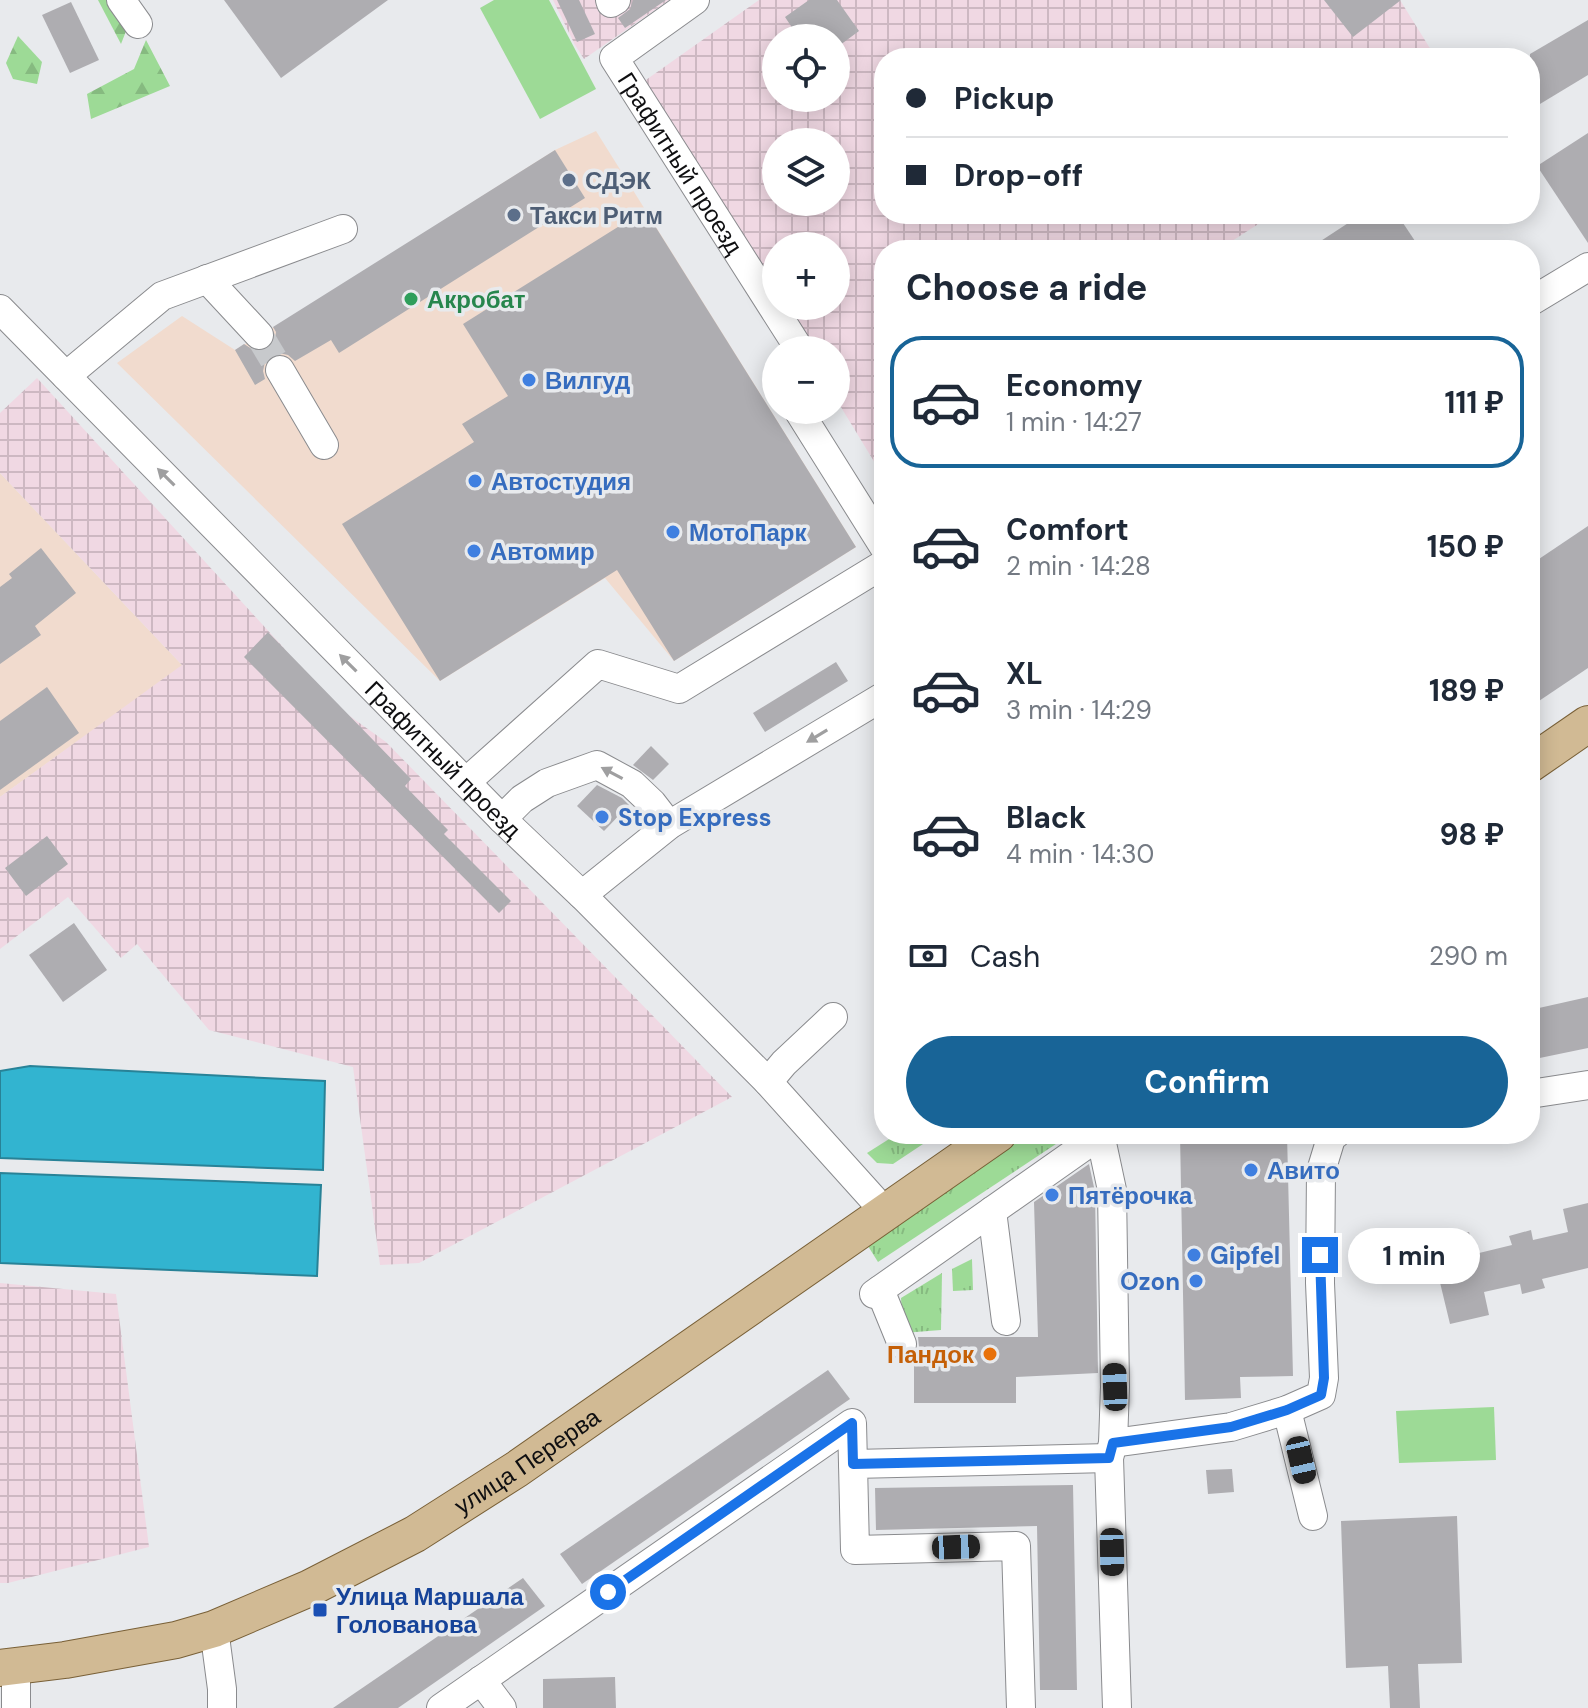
<!DOCTYPE html>
<html lang="en">
<head>
<meta charset="utf-8">
<style>
  body { margin:0; font-family:"DM Sans",sans-serif; background:#f6f6f7; color:#1f2937; height:100vh; display:flex; flex-direction:column; font-size:30px; white-space:nowrap }
  * { box-sizing:border-box; margin:0 }
  p { font-size:26px; color:#747a83 }
  .icon { flex:none; width:44px; height:44px; fill:none; stroke:currentColor; stroke-width:2; stroke-linecap:round; stroke-linejoin:round }
  .map { position:relative; flex:1; overflow:hidden }
  .details { position:absolute; left:874px; top:240px; width:666px; height:904px; display:flex; flex-direction:column; background:#fff; border-radius:32px; box-shadow:0 4px 20px #0003 }
  .details>* { flex:none }
  .top-card { position:absolute; left:874px; top:48px; width:666px; height:176px; border-radius:32px; box-shadow:0 4px 20px #0003; display:grid; align-content:center; height:176px; padding:0 32px; background:#fff }
  .buttons { position:absolute; left:762px; top:24px; display:grid; gap:16px }
  .buttons a { display:grid; place-items:center; width:88px; height:88px; border-radius:50%; background:#fff; box-shadow:0 4px 20px #0003; font-size:40px }
  .end { position:absolute; width:36px; height:36px; margin:-18px; border:10px solid #1a73e8; background:#fff; box-shadow:0 0 0 4px #fff }
  .from { border-radius:50% }
  .bubble { position:absolute; height:56px; border-radius:28px; background:#fff; box-shadow:0 4px 20px #0003; font-size:26px; font-weight:700; line-height:56px; text-align:center }
  .car { position:absolute; width:24px; height:48px; margin:-24px -12px; border-radius:10px; box-shadow:0 0 6px 2px #0007; background:linear-gradient(#222 24%,#8ab4d8 0 40%,#222 0 76%,#8ab4d8 0 86%,#222 0) }
  .top-card b { display:flex; align-items:center; gap:28px; height:76px; font-size:30px }
  .top-card b+b { border-top:2px solid #e0e1e3 }
  .top-card i { width:20px; height:20px; background:#1f2937 }
  ul { padding:0; list-style:none }
  li { display:flex; align-items:center; gap:24px; height:132px; margin:0 16px 12px; padding:0 16px; border:4px solid transparent; border-radius:32px }
  li div { flex:1 }
  li b { display:block; font-size:30px }
  li em { font-style:normal; font-weight:700 }
  li.on { border-color:#186497 }
  li>.icon { width:72px; height:72px; stroke-width:1.5 }
  h2 { padding:0 32px; font-size:36px; line-height:96px }
  .pay { display:flex; align-items:center; gap:20px; height:88px; padding:0 32px; font-size:30px }
  .pay p { margin-inline-start:auto }
  .primary-button { display:flex; gap:16px; margin-top:auto; padding:16px 32px }
  .primary-button a { flex:1; height:92px; border-radius:48px; background:#186497; color:#fff; font-size:32px; font-weight:700; line-height:92px; text-align:center }
  .map>svg:first-child { display:block }
  .commercial { fill:#f1dbce }
  .industrial { fill:url(#industrial-grid); fill-rule:evenodd }
  .grass { fill:url(#grass-tufts) }
  .forest { fill:url(#forest-firs) }
  .park { fill:#9dda96 }
  .water { fill:#32b4d0; stroke:#288297; stroke-width:2 }
  .building { fill:#aeadb1 }
  .lines { fill:none; stroke-linecap:round; stroke-linejoin:round }
  .minor-tunnel { stroke:#c7c9cc; stroke-width:28; stroke-dasharray:28 14; stroke-linecap:butt }
  .minor-casing { stroke:#8a8b8e; stroke-width:30 }
  .major-casing { stroke:#796037; stroke-width:38 }
  .minor { stroke:#fff; stroke-width:28 }
  .major { stroke:#d1ba94; stroke-width:36 }
  .oneway { fill:#9f9fa0 }
  .route { stroke:#1a73e8; stroke-width:10 }
  .service-dot { fill:#5c6f8a; stroke:#e8eaed; stroke-width:3 }
  .leisure-dot { fill:#2e9e5b; stroke:#e8eaed; stroke-width:3 }
  .shop-dot { fill:#3f7fe0; stroke:#e8eaed; stroke-width:3 }
  .food-dot { fill:#e8710a; stroke:#e8eaed; stroke-width:3 }
  .transit-dot { fill:#1a4fb4; stroke:#e8eaed; stroke-width:3 }
  .labels { text-anchor:middle; dominant-baseline:central; stroke-width:7; stroke-linejoin:round; paint-order:stroke }
  .street-label { font-size:24px; fill:#0f0f11; stroke:#e8eaed }
  .service-label { font-size:24px; font-weight:bold; fill:#4e5e75; stroke:#e8eaed; text-anchor:start }
  .leisure-label { font-size:24px; font-weight:bold; fill:#27864d; stroke:#e8eaed; text-anchor:start }
  .shop-label { font-size:24px; font-weight:bold; fill:#366cbe; stroke:#e8eaed; text-anchor:start }
  .food-label { font-size:24px; font-weight:bold; fill:#c56008; stroke:#e8eaed; text-anchor:end }
  .transit-label { font-size:24px; font-weight:bold; fill:#164399; stroke:#e8eaed; text-anchor:start }
</style>
</head>
<body>
<div class="map">
<svg width="1588" height="1708" viewBox="0 0 1588 1708">
  <defs>
    <pattern id="industrial-grid" width="8" height="8" patternUnits="userSpaceOnUse" patternTransform="scale(2)"><rect width="8" height="8" fill="#f0d8e3"/><path d="M0 4h8M4 0v8" fill="none" stroke="#cdb8c2"/></pattern>
    <pattern id="grass-tufts" width="24" height="20" patternUnits="userSpaceOnUse" patternTransform="scale(2)"><rect width="24" height="20" fill="#9dda96"/><path d="M3 7l-1-3M5 7V3M7 7l1-3M15 17l-1-3M17 17v-4M19 17l1-3" fill="none" stroke="#86ba80"/></pattern>
    <pattern id="forest-firs" width="22" height="20" patternUnits="userSpaceOnUse" patternTransform="scale(2)"><rect width="22" height="20" fill="#9dda96"/><path d="M5 1l3.5 6h-7zM16 11l3.5 6h-7z" fill="#86ba80"/></pattern>
  </defs>
  <rect width="100%" height="100%" fill="#e8eaed"/>
  <g class="commercial">
    <path d="M596,131l260,416 -182,114 -69,-83 -165,103 -323,-318 65,-47 53,34 66,-39 254,-161z"/>
    <path d="M0,473l183,193 -183,131z"/>
  </g>
  <g class="industrial">
    <path d="M553,0h116l-85,59 -9,-14z"/>
    <path d="M759,0h641l36,58h-552v156h390l-56,36h-334v214l-6,4 -42,-69v-49h-30l-27,-44h57v-60h-60v54l-133,-218zM776,38h60v60h-60zM776,142h60v60h-60z"/>
    <path d="M37,378l245,268 44,53 60,43 346,355 -313,166 -39,2 -27,-198 -144,-37 -72,-86 -16,14 -53,-61 -68,52v-152l182,-132 -182,-192v-60z"/>
    <path d="M0,1283l116,11 33,253 -141,36h-8z"/>
  </g>
  <g class="grass">
    <path d="M897,1134h41l-45,30 -16,-1 -10,-10z"/>
    <path d="M1026,1134h45l-193,128 -10,-16z"/>
    <path d="M972,1259l1,31 -20,1 -1,-22z"/>
    <path d="M942,1273l-1,57 -38,3 -2,-35z"/>
  </g>
  <g class="forest">
    <path d="M98,0h14l16,26 -7,18z"/>
    <path d="M18,36l24,26 -5,22 -24,-5 -7,-16z"/>
    <path d="M146,40l24,46 -79,33 -4,-25 47,-25z"/>
  </g>
  <g class="park">
    <path d="M494,0h55l47,89 -56,30 -60,-111z"/>
    <path d="M1494,1407l2,53 -97,3 -3,-52z"/>
  </g>
  <g class="water">
    <path d="M30,1066l295,15 -2,89 -323,-12v-87z"/>
    <path d="M0,1173l321,12 -4,91 -317,-13z"/>
  </g>
  <g class="building">
    <path d="M224,0h164l-107,78z"/>
    <path d="M557,0h22l16,34 -18,8z"/>
    <path d="M633,0h33l-41,28 -7,-10 12,-9z"/>
    <path d="M809,0h28l22,31 -23,17v-10h-37l-14,-21z"/>
    <path d="M1324,0h77l-48,37z"/>
    <path d="M71,2l28,58 -29,13 -28,-58z"/>
    <path d="M1588,20v55l-58,35v-56z"/>
    <path d="M1588,133v110l-51,-77z"/>
    <path d="M555,150l30,48 -246,155 -8,-13 -36,21 -7,-6 -9,-2 -7,2 -7,7 -2,9 2,8 -10,6 -20,-35 9,-6 11,7h9l6,-3 5,-9 1,-7 -3,-5z"/>
    <path d="M645,210l211,337 -182,114 -57,-91 -177,111 -98,-157 132,-82 -12,-18 46,-28 -45,-72z"/>
    <path d="M1362,214h35l24,36h-114z"/>
    <path d="M1588,526v142l-58,39v-142z"/>
    <path d="M41,548l35,45 -41,33 6,9 -41,29v-77l12,-9 -3,-4z"/>
    <path d="M268,632l143,147 -6,7 43,44 -4,4 67,67 -12,12 -255,-256z"/>
    <path d="M836,662l12,19 -83,51 -12,-19z"/>
    <path d="M47,687l32,46 -79,57v-69z"/>
    <path d="M651,746l18,18 -16,16 -20,-15z"/>
    <path d="M597,785l25,13 7,7 -25,26 -27,-25z"/>
    <path d="M47,836l21,28 -42,32 -21,-28z"/>
    <path d="M74,923l33,47 -44,32 -34,-47z"/>
    <path d="M1588,997v51l-58,12v-50z"/>
    <path d="M1180,1134h107l6,242 -53,1 1,21 -56,2z"/>
    <path d="M1089,1164l6,28 3,181 -82,4v26h-102v-48l5,-8 -1,-10h120l-4,-135z"/>
    <path d="M1588,1203v65l-46,11 3,9 -23,6 -2,-10 -36,8 5,23 -39,9 -20,-83 39,-9 6,22 37,-9 -3,-9 22,-6 2,10 35,-8 -5,-23z"/>
    <path d="M828,1370l22,29 -268,185 -22,-30z"/>
    <path d="M1232,1469l2,23 -26,2 -2,-24z"/>
    <path d="M1073,1485l4,205h-37l-3,-164 -161,4 -1,-42z"/>
    <path d="M1457,1516l5,147 -44,1 2,44h-30l-2,-42 -42,2 -5,-147z"/>
    <path d="M523,1578l22,28 -147,102h-65z"/>
    <path d="M615,1677l1,31h-73v-29z"/>
  </g>
  <g class="lines">
    <path class="minor-tunnel" d="M259,335l21,35"/>
    <g class="minor-casing">
      <g id="minor">
        <path d="M121,0l17,24"/>
        <path d="M610,0l1,3 5,-3"/>
        <path id="s1" d="M695,0l-81,58 186,292"/>
        <path d="M207,279l52,56"/>
        <path d="M1530,302l58,-35"/>
        <path id="s2" d="M0,309l502,510 80,76 186,187 117,130"/>
        <path d="M280,370l44,75"/>
        <path d="M66,376l96,-80 181,-67"/>
        <path d="M798,410l86,137"/>
        <path d="M466,782l132,-118 81,25 205,-125"/>
        <path d="M502,819l20,-20 25,-16 50,-18 35,19 20,19 17,22"/>
        <path d="M582,895l87,-70 215,-129"/>
        <path d="M768,1082l16,-19 49,-46"/>
        <path d="M1530,1094l58,-9"/>
        <path d="M1100,1134l12,56 3,197 -2,56 -4,15 8,250"/>
        <path d="M992,1211l14,110"/>
        <path d="M880,1290l22,54"/>
        <path d="M874,1294l226,-159"/>
        <path d="M1287,1410l26,106"/>
        <path d="M1113,1443l118,-16 56,-17 34,-15 3,-17 -4,-95 1,-112 11,-36 4,-1"/>
        <path d="M214,1629l8,60v19"/>
        <path d="M481,1680l21,28"/>
        <path d="M16,1708v-41"/>
        <path d="M441,1708l411,-285 1,41"/>
        <path d="M1021,1708l-5,-162 -161,4 -2,-86 256,-6"/>
      </g>
    </g>
    <g class="major-casing">
      <g id="major">
        <path d="M1530,764l58,-40"/>
        <path id="s3" d="M0,1668l65,-8 111,-20 38,-11 96,-41 105,-54 102,-65 481,-335"/>
      </g>
    </g>
    <use href="#minor" class="minor"/>
    <use href="#major" class="major"/>
  </g>
  <defs><path id="oneway-solid" d="M-6-.8H1V-3.2L6.5 0L1 3.2V.8H-6Z" transform="scale(2)"/></defs>
  <g class="oneway">
    <use href="#oneway-solid" transform="translate(166 477) rotate(-135)"/>
    <use href="#oneway-solid" transform="translate(348 663) rotate(-135)"/>
    <use href="#oneway-solid" transform="translate(817 736) rotate(149)"/>
    <use href="#oneway-solid" transform="translate(612 773) rotate(-152)"/>
  </g>
  <g class="lines">
    <path class="route" d="M608,1592l244,-169 1,41 256,-6 4,-15 118,-16 56,-17 34,-15 3,-17 -4,-123"/>
  </g>
  <g class="service-dot">
    <circle cx="569" cy="180" r="8"/>
    <circle cx="514" cy="215" r="8"/>
  </g>
  <circle class="leisure-dot" cx="411" cy="299" r="8"/>
  <g class="shop-dot">
    <circle cx="529" cy="380" r="8"/>
    <circle cx="475" cy="481" r="8"/>
    <circle cx="673" cy="532" r="8"/>
    <circle cx="474" cy="551" r="8"/>
    <circle cx="602" cy="817" r="8"/>
    <circle cx="1251" cy="1170" r="8"/>
    <circle cx="1052" cy="1195" r="8"/>
    <circle cx="1194" cy="1255" r="8"/>
    <circle cx="1196" cy="1281" r="8"/>
  </g>
  <circle class="food-dot" cx="990" cy="1354" r="8"/>
  <rect class="transit-dot" x="312" y="1602" width="16" height="16" rx="4"/>
  <g class="labels">
    <g class="street-label">
      <text stroke="none"><textPath href="#s1" startOffset="224">Графитный проезд</textPath></text>
      <text stroke="none"><textPath href="#s2" startOffset="632">Графитный проезд</textPath></text>
      <text stroke="none"><textPath href="#s3" startOffset="574">улица Перерва</textPath></text>
    </g>
    <g class="service-label">
      <text x="585" y="180">СДЭК</text>
      <text x="530" y="215">Такси Ритм</text>
    </g>
    <g class="leisure-label">
      <text x="427" y="299">Акробат</text>
    </g>
    <g class="shop-label">
      <text x="545" y="380">Вилгуд</text>
      <text x="491" y="481">Автостудия</text>
      <text x="689" y="532">МотоПарк</text>
      <text x="490" y="551">Автомир</text>
      <text x="618" y="817">Stop Express</text>
      <text x="1267" y="1170">Авито</text>
      <text x="1068" y="1195">Пятёрочка</text>
      <text x="1210" y="1255">Gipfel</text>
      <text x="1180" y="1281" text-anchor="end">Ozon</text>
    </g>
    <g class="food-label">
      <text x="974" y="1354">Пандок</text>
    </g>
    <g class="transit-label">
      <text x="336" y="1596">Улица Маршала<tspan x="336" dy="28">Голованова</tspan></text>
    </g>
  </g>
</svg>
<div class="buttons">
<a><svg class="icon" aria-label="locate" viewBox="0 0 24 24"><circle cx="12" cy="12" r="6"/><path d="M12 2v4M12 18v4M2 12h4M18 12h4"/></svg></a>
<a><svg class="icon" aria-label="layers" viewBox="0 0 24 24"><path d="M12 4l9 5-9 5-9-5zM3 14l9 5 9-5"/></svg></a>
<a>+</a>
<a>−</a>
</div>
<i class="end from" style="left:608px;top:1592px"></i>
<i class="end" style="left:1320px;top:1255px"></i>
<div class="bubble" style="left:1348px;top:1228px;width:132px">1 min</div>
<i class="car" style="left:1115px;top:1387px;rotate:358deg"></i>
<i class="car" style="left:1301px;top:1460px;rotate:167deg"></i>
<i class="car" style="left:956px;top:1547px;rotate:88deg"></i>
<i class="car" style="left:1112px;top:1552px;rotate:179deg"></i>
<div class="top-card">
<b><i class="from"></i>Pickup</b>
<b><i></i>Drop-off</b>
</div>
<section class="details">
<h2>Choose a ride</h2>
<ul>
<li class="on"><svg class="icon" aria-label="car" viewBox="0 0 24 24"><path d="M5 17H2v-5l4-1 3-4h7l3 4 3 1v5h-3M9 17h6M6 11h13"/><circle cx="7" cy="17" r="2"/><circle cx="17" cy="17" r="2"/></svg><div><b>Economy</b><p>1 min · 14:27</p></div><em>111 ₽</em></li>
<li><svg class="icon" aria-label="car" viewBox="0 0 24 24"><path d="M5 17H2v-5l4-1 3-4h7l3 4 3 1v5h-3M9 17h6M6 11h13"/><circle cx="7" cy="17" r="2"/><circle cx="17" cy="17" r="2"/></svg><div><b>Comfort</b><p>2 min · 14:28</p></div><em>150 ₽</em></li>
<li><svg class="icon" aria-label="car" viewBox="0 0 24 24"><path d="M5 17H2v-5l4-1 3-4h7l3 4 3 1v5h-3M9 17h6M6 11h13"/><circle cx="7" cy="17" r="2"/><circle cx="17" cy="17" r="2"/></svg><div><b>XL</b><p>3 min · 14:29</p></div><em>189 ₽</em></li>
<li><svg class="icon" aria-label="car" viewBox="0 0 24 24"><path d="M5 17H2v-5l4-1 3-4h7l3 4 3 1v5h-3M9 17h6M6 11h13"/><circle cx="7" cy="17" r="2"/><circle cx="17" cy="17" r="2"/></svg><div><b>Black</b><p>4 min · 14:30</p></div><em>98 ₽</em></li>
</ul>
<div class="pay"><svg class="icon" aria-label="cash" viewBox="0 0 24 24"><path d="M3 7h18v10H3z"/><circle cx="12" cy="12" r="2"/></svg>Cash<p>290 m</p></div>
<div class="primary-button"><a>Confirm</a></div>
</section>
</div>
</body>
</html>
